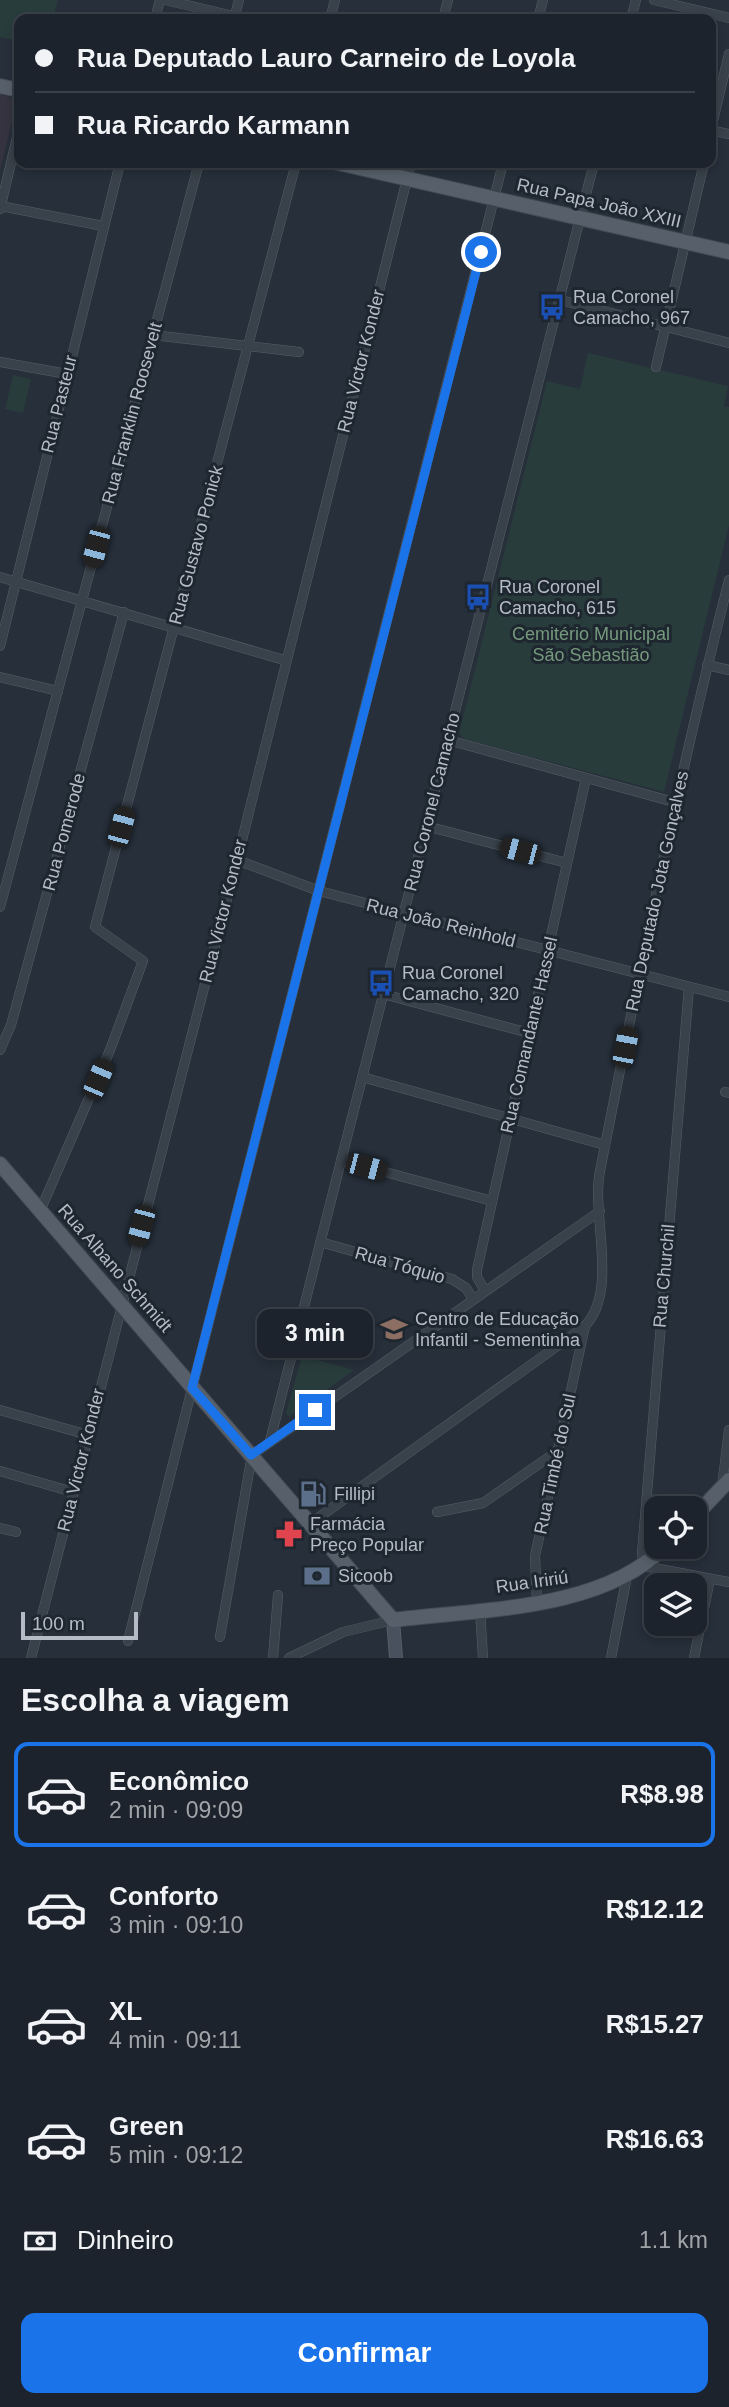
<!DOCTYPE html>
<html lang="pt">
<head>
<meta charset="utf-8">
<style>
  body { margin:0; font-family:Arial,sans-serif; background:#252b34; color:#f1f3f6; height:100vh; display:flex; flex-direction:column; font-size:26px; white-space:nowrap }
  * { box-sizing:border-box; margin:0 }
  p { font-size:23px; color:#a0a4a9 }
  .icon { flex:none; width:38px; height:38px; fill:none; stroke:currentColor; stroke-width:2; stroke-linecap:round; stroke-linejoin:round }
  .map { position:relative; height:1658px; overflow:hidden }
  .details { display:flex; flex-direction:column; background:#1c232c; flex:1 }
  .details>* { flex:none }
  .top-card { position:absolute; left:14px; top:14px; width:702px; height:154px; border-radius:14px; box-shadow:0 4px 10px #0003,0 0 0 2px #3a4048; display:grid; align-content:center; height:154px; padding:0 21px; background:#1c232c }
  .fabs { position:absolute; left:644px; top:1496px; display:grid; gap:14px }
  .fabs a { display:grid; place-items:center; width:63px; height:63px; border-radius:14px; background:#1c232c; box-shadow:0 4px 10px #0003,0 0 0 2px #3a4048; font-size:35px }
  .scale { position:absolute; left:21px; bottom:18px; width:117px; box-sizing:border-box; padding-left:7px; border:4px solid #b5bcc6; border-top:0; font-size:19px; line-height:24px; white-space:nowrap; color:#b5bcc6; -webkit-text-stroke:5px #1e262f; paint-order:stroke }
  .end { position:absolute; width:32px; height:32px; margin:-16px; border:9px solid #1a73e8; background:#fff; box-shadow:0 0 0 4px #fff }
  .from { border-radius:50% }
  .bubble { position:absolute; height:49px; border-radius:14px; background:#1c232c; box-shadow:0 4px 10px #0003,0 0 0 2px #3a4048; font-size:23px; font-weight:600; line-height:49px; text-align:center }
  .car { position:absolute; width:21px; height:42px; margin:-21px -10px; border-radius:9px; box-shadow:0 0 5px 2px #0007; background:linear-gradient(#222 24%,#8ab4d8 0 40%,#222 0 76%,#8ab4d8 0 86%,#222 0) }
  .top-card b { display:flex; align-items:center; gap:24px; height:66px; font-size:26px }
  .top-card b+b { border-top:2px solid #3a4048 }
  .top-card i { width:18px; height:18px; background:#f1f3f6 }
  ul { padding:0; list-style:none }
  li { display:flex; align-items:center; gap:21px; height:105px; margin:0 14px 10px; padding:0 7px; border:4px solid transparent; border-radius:14px }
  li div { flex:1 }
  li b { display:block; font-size:26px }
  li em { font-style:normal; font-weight:600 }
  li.active { border-color:#1a73e8 }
  li>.icon { width:63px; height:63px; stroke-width:1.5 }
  h2 { padding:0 21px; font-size:32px; line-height:84px }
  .pay { display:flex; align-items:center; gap:18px; height:77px; padding:0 21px; font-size:26px }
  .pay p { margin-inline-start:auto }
  .action { display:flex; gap:14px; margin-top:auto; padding:14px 21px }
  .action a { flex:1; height:80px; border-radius:14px; background:#1a73e8; color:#fff; font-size:28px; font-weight:600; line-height:80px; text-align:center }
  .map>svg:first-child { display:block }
  .medical { fill:#34333f }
  .green { fill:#293c3c }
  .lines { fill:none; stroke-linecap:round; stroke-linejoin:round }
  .street-casing { stroke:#575f68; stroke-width:10 }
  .secondary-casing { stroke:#575f68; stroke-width:14 }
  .primary-casing { stroke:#424a53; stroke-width:16 }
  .street { stroke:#39414a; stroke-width:9 }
  .secondary { stroke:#48515d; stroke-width:12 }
  .primary { stroke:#57606a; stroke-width:14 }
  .route { stroke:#1a73e8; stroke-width:9 }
  .labels { text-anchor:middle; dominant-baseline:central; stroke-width:6; stroke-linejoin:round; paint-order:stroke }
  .street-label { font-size:18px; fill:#b5bcc6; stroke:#1e262f }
  .poi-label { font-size:18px; fill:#b5bcc6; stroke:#1e262f; text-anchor:start }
  .park-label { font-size:18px; fill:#75997c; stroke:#1e262f }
</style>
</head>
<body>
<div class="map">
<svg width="729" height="1658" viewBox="0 0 729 1658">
  <rect width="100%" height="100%" fill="#262f3a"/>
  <path class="medical" d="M0,94l17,6 -17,71z"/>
  <g class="green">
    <path d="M0,0h58l-6,19h-33v22l-19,-4z"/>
    <path d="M588,353l140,33 -4,20 5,1v118l-65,267 -200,-53 -5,-6 88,-352 33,8z"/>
    <path d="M13,375l18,4 -8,34 -18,-4z"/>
    <path d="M302,1356l52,14 -65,47 -3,-4z"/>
  </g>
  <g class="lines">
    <g class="street-casing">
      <g id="street">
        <path d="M165,0l81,19"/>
        <path d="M654,0l75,18"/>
        <path d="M155,19l5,-19"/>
        <path d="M234,19l5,-19"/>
        <path d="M330,19l5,-19"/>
        <path d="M443,19l5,-19"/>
        <path d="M538,19l5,-19"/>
        <path d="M631,19l5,-19"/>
        <path d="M710,130l19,4"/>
        <path d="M710,133l19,-79"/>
        <path d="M0,206l103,20"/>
        <path d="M0,209l19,-80"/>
        <path d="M560,300l169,43"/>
        <path d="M153,335l146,17"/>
        <path d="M0,362l67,12"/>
        <path d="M656,367l48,-204"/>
        <path d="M0,577l284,83"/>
        <path d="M0,646l120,-483"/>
        <path d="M707,665l22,5"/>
        <path d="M0,677l58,14"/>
        <path d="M448,740l226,62"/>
        <path d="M426,826l141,37"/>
        <path d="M237,860l82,31 410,106"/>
        <path d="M0,907l199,-744"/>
        <path d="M689,987l-47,566 2,13 85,16"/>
        <path d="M383,994l146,39"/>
        <path d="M0,1050l11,-25 113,-413"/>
        <path d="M362,1077l243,68"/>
        <path d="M725,1092l4,1"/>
        <path d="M341,1160l151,41"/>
        <path d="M40,1211l70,-161 33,-89 -48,-34 201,-764"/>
        <path d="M320,1242l132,37 14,9 7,11"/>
        <path d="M485,1291l-8,-14v-7l109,-492"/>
        <path d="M0,1410l88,25"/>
        <path d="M270,1441l324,-1278"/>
        <path d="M0,1471l73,21"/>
        <path d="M722,1486l7,-56"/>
        <path d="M437,1512l46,-9 76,-53"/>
        <path d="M311,1523l274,-197c34,-36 6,-110 15,-155 39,-198 79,-396 129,-591"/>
        <path d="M0,1528l16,4"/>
        <path d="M537,1602l-2,-46 50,-230"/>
        <path d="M480,1609l3,49"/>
        <path d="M220,1637l32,-182 348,-244"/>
        <path d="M128,1641l375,-1478"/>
        <path d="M31,1658l206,-798 174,-697"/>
        <path d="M273,1658l5,-63"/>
        <path d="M289,1658l54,-26 50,-12"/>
        <path d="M611,1658l16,-82"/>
        <path d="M694,1658l16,-79"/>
      </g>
    </g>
    <g class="secondary-casing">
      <path id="secondary" d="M393,1620l3,38"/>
    </g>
    <g class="primary-casing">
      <g id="primary">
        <path d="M0,86l19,4"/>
        <path d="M338,163l391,89"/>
        <path d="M0,1164l393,456c86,-11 208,-9 271,-73"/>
        <path d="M695,1516l34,-36"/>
      </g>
    </g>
    <use href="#street" class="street"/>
    <use href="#secondary" class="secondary"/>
    <use href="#primary" class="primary"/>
  </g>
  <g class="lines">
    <path class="route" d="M315,1410l-64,45 -59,-67 289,-1136"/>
  </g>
  <defs>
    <g id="bus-bare" transform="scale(2.1)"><path d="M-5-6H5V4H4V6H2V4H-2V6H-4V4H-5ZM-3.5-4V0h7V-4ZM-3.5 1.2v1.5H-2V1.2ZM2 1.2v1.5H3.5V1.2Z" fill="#1a4fb4" stroke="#1e262f" stroke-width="2.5" paint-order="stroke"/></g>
    <g id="school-bare" transform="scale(2.1)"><path d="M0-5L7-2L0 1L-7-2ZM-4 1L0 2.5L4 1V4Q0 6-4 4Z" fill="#8d6e63" stroke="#1e262f" stroke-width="2.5" paint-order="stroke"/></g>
    <g id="fuel-bare" transform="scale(2.1)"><path d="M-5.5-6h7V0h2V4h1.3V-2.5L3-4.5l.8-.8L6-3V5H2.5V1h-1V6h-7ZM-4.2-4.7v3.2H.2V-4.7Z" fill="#5c6f8a" stroke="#1e262f" stroke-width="2.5" paint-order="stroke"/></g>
    <g id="pharmacy-bare" transform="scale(2.1)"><path d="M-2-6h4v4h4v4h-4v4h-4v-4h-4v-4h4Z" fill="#e0444e" stroke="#1e262f" stroke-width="2.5" paint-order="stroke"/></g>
    <g id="bank-bare" transform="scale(2.1)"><path d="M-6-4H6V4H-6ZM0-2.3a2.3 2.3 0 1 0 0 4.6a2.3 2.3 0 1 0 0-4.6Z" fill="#5c6f8a" stroke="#1e262f" stroke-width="2.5" paint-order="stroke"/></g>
  </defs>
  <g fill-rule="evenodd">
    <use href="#bus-bare" x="552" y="307"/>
    <use href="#bus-bare" x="478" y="597"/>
    <use href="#bus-bare" x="381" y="983"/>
    <use href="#school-bare" x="394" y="1329"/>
    <use href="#fuel-bare" x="313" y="1494"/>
    <use href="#pharmacy-bare" x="289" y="1534"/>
    <use href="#bank-bare" x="317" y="1576"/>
  </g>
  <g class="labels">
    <g class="street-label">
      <text transform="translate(599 203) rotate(13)">Rua Papa João XXIII</text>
      <text transform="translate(361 361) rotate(-76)">Rua Victor Konder</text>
      <text transform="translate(59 404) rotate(-76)">Rua Pasteur</text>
      <text transform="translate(132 413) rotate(-75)">Rua Franklin Roosevelt</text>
      <text transform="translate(196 545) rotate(-75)">Rua Gustavo Ponick</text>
      <text transform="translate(432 802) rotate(-76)">Rua Coronel Camacho</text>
      <text transform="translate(64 832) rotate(-75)">Rua Pomerode</text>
      <text transform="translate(657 891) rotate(-78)">Rua Deputado Jota Gonçalves</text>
      <text transform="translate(223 911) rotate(-76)">Rua Victor Konder</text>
      <text transform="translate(441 923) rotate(14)">Rua João Reinhold</text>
      <text transform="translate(529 1035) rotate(-77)">Rua Comandante Hassel</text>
      <text transform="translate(400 1265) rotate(16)">Rua Tóquio</text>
      <text transform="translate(115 1268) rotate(49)">Rua Albano Schmidt</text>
      <text transform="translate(664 1276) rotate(-85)">Rua Churchil</text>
      <text transform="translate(81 1460) rotate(-76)">Rua Victor Konder</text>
      <text transform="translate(555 1464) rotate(-78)">Rua Timbé do Sul</text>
      <text transform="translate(532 1582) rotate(-8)">Rua Iririú</text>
    </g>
    <g class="poi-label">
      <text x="573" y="297">Rua Coronel<tspan x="573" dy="21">Camacho, 967</tspan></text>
      <text x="499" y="587">Rua Coronel<tspan x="499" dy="21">Camacho, 615</tspan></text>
      <text x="402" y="973">Rua Coronel<tspan x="402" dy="21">Camacho, 320</tspan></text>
      <text x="415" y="1319">Centro de Educação<tspan x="415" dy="21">Infantil - Sementinha</tspan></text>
      <text x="334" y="1494">Fillipi</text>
      <text x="310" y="1524">Farmácia<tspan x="310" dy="21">Preço Popular</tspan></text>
      <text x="338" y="1576">Sicoob</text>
    </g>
    <g class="park-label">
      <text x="591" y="634">Cemitério Municipal<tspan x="591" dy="21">São Sebastião</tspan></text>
    </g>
  </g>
</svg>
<div class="fabs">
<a><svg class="icon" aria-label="locate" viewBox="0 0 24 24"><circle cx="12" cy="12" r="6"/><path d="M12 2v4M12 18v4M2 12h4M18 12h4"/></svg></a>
<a><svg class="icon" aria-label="layers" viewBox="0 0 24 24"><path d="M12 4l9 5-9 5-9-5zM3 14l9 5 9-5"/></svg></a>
</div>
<div class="scale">100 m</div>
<i class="end from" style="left:481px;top:252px"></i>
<i class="end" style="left:315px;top:1410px"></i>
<div class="bubble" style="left:257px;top:1309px;width:116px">3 min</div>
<i class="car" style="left:96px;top:547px;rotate:195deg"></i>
<i class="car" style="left:121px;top:827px;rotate:15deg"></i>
<i class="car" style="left:520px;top:851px;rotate:285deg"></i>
<i class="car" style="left:625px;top:1047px;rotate:11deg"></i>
<i class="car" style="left:98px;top:1079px;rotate:23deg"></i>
<i class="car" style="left:366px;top:1167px;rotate:105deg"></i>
<i class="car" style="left:141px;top:1226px;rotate:195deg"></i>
<div class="top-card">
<b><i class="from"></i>Rua Deputado Lauro Carneiro de Loyola</b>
<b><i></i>Rua Ricardo Karmann</b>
</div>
</div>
<section class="details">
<h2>Escolha a viagem</h2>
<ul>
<li class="active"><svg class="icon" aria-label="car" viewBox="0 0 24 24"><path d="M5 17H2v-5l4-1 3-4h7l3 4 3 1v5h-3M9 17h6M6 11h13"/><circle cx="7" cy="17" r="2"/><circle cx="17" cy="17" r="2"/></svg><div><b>Econômico</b><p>2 min · 09:09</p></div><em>R$8.98</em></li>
<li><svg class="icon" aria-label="car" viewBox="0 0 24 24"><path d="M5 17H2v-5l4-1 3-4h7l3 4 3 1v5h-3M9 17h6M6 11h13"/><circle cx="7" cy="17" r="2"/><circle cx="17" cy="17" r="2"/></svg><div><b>Conforto</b><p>3 min · 09:10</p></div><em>R$12.12</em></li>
<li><svg class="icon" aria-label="car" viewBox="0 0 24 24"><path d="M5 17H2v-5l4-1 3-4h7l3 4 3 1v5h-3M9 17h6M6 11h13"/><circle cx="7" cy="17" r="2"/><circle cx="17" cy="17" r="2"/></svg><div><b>XL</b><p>4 min · 09:11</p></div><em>R$15.27</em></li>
<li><svg class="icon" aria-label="car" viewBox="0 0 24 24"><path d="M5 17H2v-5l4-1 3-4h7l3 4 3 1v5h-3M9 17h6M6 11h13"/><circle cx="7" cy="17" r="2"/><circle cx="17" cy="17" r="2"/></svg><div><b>Green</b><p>5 min · 09:12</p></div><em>R$16.63</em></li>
</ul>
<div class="pay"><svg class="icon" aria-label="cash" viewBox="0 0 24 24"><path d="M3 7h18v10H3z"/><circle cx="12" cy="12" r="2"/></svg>Dinheiro<p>1.1 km</p></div>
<div class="action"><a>Confirmar</a></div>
</section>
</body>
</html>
